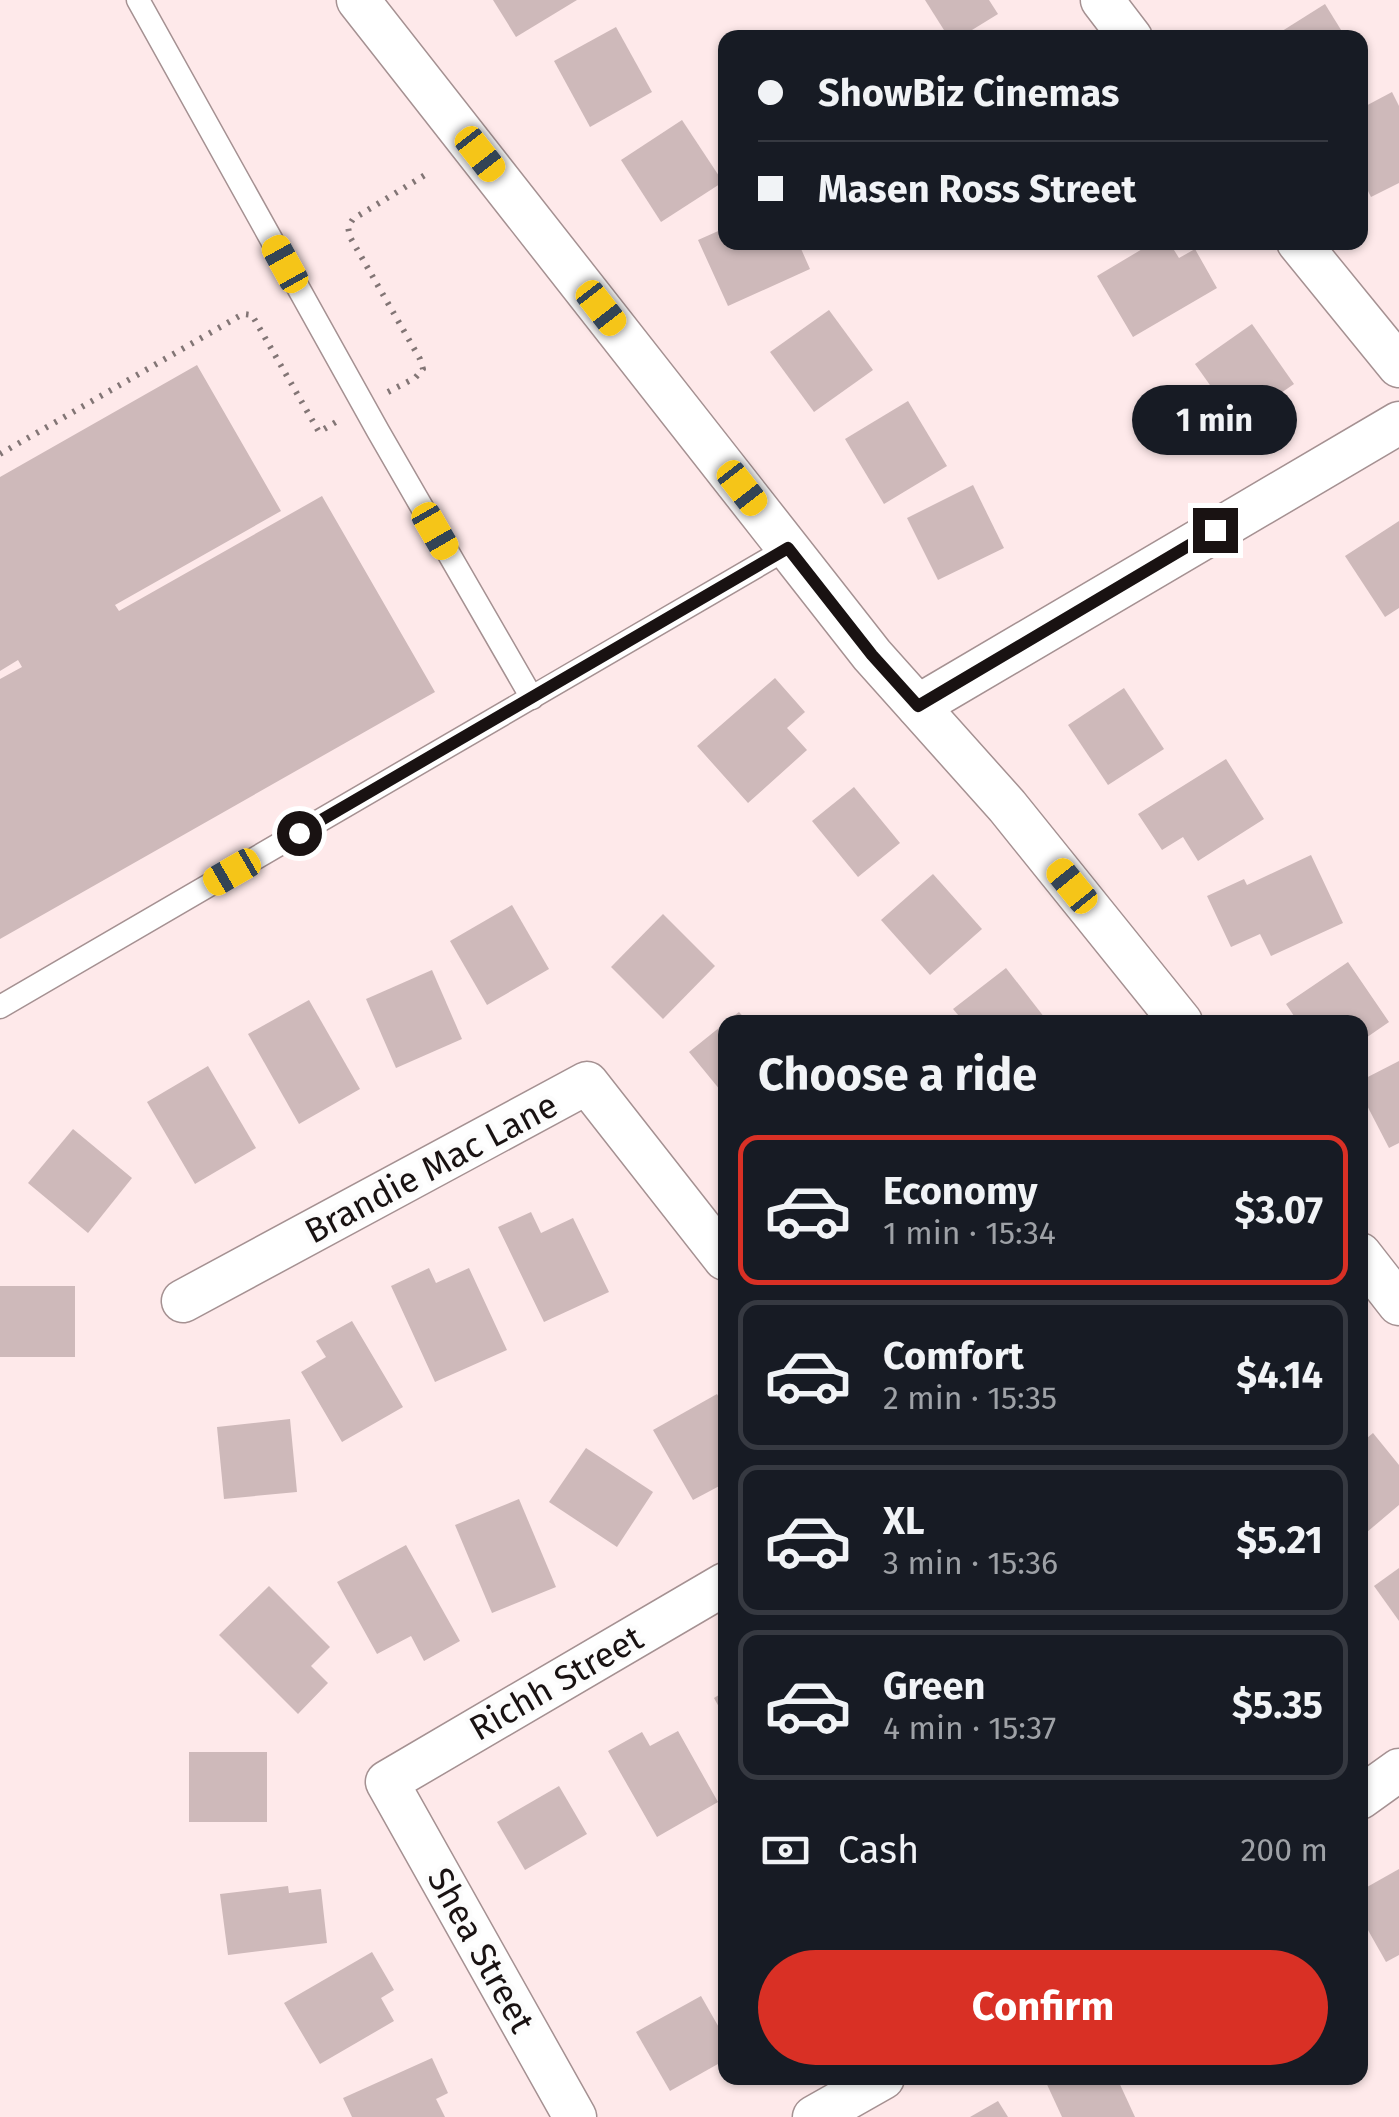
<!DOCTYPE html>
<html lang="en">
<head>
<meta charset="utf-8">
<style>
  body { margin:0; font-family:"Fira Sans",sans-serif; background:#20242c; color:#f1f3f6; height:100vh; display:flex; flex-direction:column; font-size:38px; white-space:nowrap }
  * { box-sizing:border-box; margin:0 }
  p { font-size:32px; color:#9ea1a6 }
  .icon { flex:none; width:55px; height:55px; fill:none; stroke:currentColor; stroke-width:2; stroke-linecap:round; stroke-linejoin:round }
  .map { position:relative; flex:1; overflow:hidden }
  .drawer { position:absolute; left:718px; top:1015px; width:650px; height:1070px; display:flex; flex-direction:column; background:#171b24; border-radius:20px; box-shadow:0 2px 8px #0004 }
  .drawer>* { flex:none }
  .banner { position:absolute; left:718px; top:30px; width:650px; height:220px; border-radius:20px; box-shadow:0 2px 8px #0004; display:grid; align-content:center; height:220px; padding:0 40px; background:#171b24 }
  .end { position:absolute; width:45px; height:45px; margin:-22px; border:12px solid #191212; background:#fff; box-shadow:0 0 0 5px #fff }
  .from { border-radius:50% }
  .bubble { position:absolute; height:70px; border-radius:35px; background:#171b24; box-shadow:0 2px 8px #0004; font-size:32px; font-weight:700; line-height:70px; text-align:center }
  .car { position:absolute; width:30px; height:60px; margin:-30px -15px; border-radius:12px; box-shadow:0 0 8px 2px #0007; background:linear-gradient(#f5c518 24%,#345 0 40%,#f5c518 0 76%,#345 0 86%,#f5c518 0) }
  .banner b { display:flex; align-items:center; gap:35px; height:95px; font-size:38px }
  .banner b+b { border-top:2px solid #363941 }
  .banner i { width:25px; height:25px; background:#f1f3f6 }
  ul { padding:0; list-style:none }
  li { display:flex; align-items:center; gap:30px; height:150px; margin:0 20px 15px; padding:0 20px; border:5px solid #363941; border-radius:20px }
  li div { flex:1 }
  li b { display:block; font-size:38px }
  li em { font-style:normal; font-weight:700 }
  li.on { border-color:#d93025 }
  li>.icon { width:90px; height:90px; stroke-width:1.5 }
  h2 { padding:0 40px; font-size:45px; line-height:120px }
  .pay { display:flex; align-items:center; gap:25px; height:110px; padding:0 40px; font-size:38px }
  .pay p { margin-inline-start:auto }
  .action { display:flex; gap:20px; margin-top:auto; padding:20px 40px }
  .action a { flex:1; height:115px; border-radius:60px; background:#d93025; color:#fff; font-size:40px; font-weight:700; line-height:115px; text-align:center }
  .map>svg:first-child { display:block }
  .building { fill:#ceb9ba }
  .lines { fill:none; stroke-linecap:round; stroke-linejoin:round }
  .service-casing { stroke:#a59192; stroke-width:25 }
  .minor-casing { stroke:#a59192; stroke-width:45 }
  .path { stroke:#827575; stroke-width:6; stroke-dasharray:2.5 8; stroke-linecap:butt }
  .service { stroke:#fff; stroke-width:22 }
  .minor { stroke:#fff; stroke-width:42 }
  .route { stroke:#191212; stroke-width:12 }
  .labels { text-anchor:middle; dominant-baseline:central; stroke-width:9; stroke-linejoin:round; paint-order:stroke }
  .street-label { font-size:35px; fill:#191212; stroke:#fcfcfc }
</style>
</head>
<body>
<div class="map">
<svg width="1399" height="2117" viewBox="0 0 1399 2117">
  <rect width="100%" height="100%" fill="#fee9ea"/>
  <g class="building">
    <path d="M493,0h84l-61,37z"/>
    <path d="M925,0h64l9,14 -39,24h-10z"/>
    <path d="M1325,4l21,34h-75z"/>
    <path d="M616,27l36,65 -62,35 -36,-66z"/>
    <path d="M1392,92l7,14v77l-28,14 -11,-22v-66z"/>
    <path d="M682,120l41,62 -62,40 -40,-62z"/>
    <path d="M725,228v14h73l12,27 -82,37 -30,-66z"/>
    <path d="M1154,242h15l10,16 16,-9 22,39 -84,49 -36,-61z"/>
    <path d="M829,310l44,60 -59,42 -44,-60z"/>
    <path d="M1252,324l42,60 -57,39 -42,-59z"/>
    <path d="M197,365l84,146 -166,94 4,6 203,-115 113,196 -435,247v-260l22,-12 -4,-7 -18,11v-194z"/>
    <path d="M908,401l39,65 -63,38 -39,-65z"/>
    <path d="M973,485l31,63 -66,32 -31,-62z"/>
    <path d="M1399,521v87l-14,9 -40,-61z"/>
    <path d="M775,678l30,34 -18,16 20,22 -59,53 -51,-57z"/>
    <path d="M1124,688l40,61 -56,36 -40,-60z"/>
    <path d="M1226,759l38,60 -66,42 -15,-24 -21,13 -24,-36z"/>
    <path d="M854,787l46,56 -42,34 -46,-56z"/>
    <path d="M1311,855l32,68 -72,33 -11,-22 -29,13 -24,-51 37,-17 3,6z"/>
    <path d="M933,874l49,55 -52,46 -49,-55z"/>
    <path d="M512,905l37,64 -62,36 -37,-64z"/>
    <path d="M663,914l52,52 -52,53 -52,-52z"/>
    <path d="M1348,962l41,60 -29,20v-20h-62l-12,-18z"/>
    <path d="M1006,968l42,54h-84l-11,-13z"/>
    <path d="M432,970l30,69 -66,29 -30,-69z"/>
    <path d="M309,1000l51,89 -61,35 -51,-90z"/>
    <path d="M739,1012l9,10h-22z"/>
    <path d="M725,1023v73l-36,-44z"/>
    <path d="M1399,1061v82l-10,5 -29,-56v-11z"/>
    <path d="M208,1066l48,82 -61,36 -48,-82z"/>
    <path d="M73,1129l59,49 -44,55 -60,-50z"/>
    <path d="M531,1212l10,21 32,-15 36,74 -65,30 -46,-95z"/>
    <path d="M429,1268l7,15 33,-15 38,82 -72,32 -44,-96z"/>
    <rect x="0" y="1286" width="75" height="71"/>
    <path d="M352,1321l51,86 -61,35 -41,-70 25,-15 -10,-16z"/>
    <path d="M717,1394l8,15v74l-32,17 -40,-70z"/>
    <path d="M290,1419l7,73 -73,7 -7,-72z"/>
    <path d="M1373,1433l26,32v40l-32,27 -7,-9v-79z"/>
    <path d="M586,1448l67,44 -36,55 -68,-45z"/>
    <path d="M519,1499l37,88 -64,26 -37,-88z"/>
    <path d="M406,1545l54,96 -36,20 -13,-25 -34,18 -40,-72z"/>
    <path d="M1399,1568v53l-25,-35z"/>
    <path d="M269,1586l61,61 -19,19 17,17 -30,31 -79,-79z"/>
    <path d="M725,1691v27l-11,-20z"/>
    <path d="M678,1731l40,71 -61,35 -49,-86 34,-19 8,14z"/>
    <rect x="189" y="1752" width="78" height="70"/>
    <path d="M559,1786l28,48 -62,36 -28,-48z"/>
    <path d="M1399,1869v86l-13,7 -26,-46v-25z"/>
    <path d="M288,1886l1,7 32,-4 6,54 -99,12 -8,-61z"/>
    <path d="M372,1952l22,38 -13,8 13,23 -74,43 -36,-61z"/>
    <path d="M701,1996l24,42v22l-55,31 -34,-59z"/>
    <path d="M432,2058l16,35 -12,6 9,18h-93l-9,-19z"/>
    <path d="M1044,2078h73l18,39h-73z"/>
    <path d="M998,2101l10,16h-38z"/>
  </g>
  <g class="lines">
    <g class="service-casing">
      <g id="service">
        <path d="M138,0l240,431 154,267"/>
        <path d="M0,1007l788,-459"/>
      </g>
    </g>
    <g class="minor-casing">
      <g id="minor">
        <path d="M358,0l514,655 135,151 174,216"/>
        <path d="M1102,0l29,38"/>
        <path d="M1298,242l101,124"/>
        <path d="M918,706l481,-283"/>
        <path d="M1360,1254l39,50"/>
        <path d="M183,1301l404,-218 138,176"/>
        <path d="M1360,1798l39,-28"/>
        <path d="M575,2117l-188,-335 338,-198"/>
        <path d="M814,2117l69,-39"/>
      </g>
    </g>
    <g class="path">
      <path d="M388,392l27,-14 8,-9 -3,-10 -70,-122 -2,-10 5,-8 72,-44"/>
      <path d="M0,454l243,-140 9,1 67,117 22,-13"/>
    </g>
    <use href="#service" class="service"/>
    <use href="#minor" class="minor"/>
  </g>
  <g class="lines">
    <path class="route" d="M299,833l489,-285 84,107 46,51 297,-176"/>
  </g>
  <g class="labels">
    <g class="street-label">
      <text transform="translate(431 1168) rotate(-28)">Brandie Mac Lane</text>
      <text transform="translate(556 1683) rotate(-30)">Richh Street</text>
      <text transform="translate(481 1950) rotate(61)">Shea Street</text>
    </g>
  </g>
</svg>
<i class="end from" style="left:299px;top:833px"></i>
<i class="end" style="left:1215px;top:530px"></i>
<div class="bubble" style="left:1132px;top:385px;width:165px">1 min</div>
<i class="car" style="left:480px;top:154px;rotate:142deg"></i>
<i class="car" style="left:285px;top:264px;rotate:331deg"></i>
<i class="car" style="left:601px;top:308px;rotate:142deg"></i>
<i class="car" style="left:742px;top:488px;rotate:142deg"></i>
<i class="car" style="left:435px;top:531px;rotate:150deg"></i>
<i class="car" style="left:232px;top:872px;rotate:240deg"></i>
<i class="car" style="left:1072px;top:886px;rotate:321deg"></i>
<div class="banner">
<b><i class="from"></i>ShowBiz Cinemas</b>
<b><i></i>Masen Ross Street</b>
</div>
<section class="drawer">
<h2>Choose a ride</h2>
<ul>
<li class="on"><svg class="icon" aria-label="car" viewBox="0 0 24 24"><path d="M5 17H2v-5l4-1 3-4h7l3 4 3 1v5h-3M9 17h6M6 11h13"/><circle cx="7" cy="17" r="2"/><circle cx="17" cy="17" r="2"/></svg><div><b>Economy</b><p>1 min · 15:34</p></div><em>$3.07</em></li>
<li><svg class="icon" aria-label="car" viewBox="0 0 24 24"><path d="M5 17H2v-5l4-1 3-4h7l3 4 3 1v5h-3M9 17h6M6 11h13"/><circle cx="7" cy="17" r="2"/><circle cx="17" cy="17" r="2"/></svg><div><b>Comfort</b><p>2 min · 15:35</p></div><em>$4.14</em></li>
<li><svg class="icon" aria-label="car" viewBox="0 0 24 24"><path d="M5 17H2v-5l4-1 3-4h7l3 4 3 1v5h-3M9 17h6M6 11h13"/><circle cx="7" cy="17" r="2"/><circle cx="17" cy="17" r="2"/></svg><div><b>XL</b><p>3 min · 15:36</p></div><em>$5.21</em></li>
<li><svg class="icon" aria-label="car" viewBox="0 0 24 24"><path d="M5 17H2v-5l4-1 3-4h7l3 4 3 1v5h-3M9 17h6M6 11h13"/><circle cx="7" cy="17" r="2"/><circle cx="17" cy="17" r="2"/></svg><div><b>Green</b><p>4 min · 15:37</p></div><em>$5.35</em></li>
</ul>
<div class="pay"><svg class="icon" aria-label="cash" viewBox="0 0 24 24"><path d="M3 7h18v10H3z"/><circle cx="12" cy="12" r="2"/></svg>Cash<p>200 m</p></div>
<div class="action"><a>Confirm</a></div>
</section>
</div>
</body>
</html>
